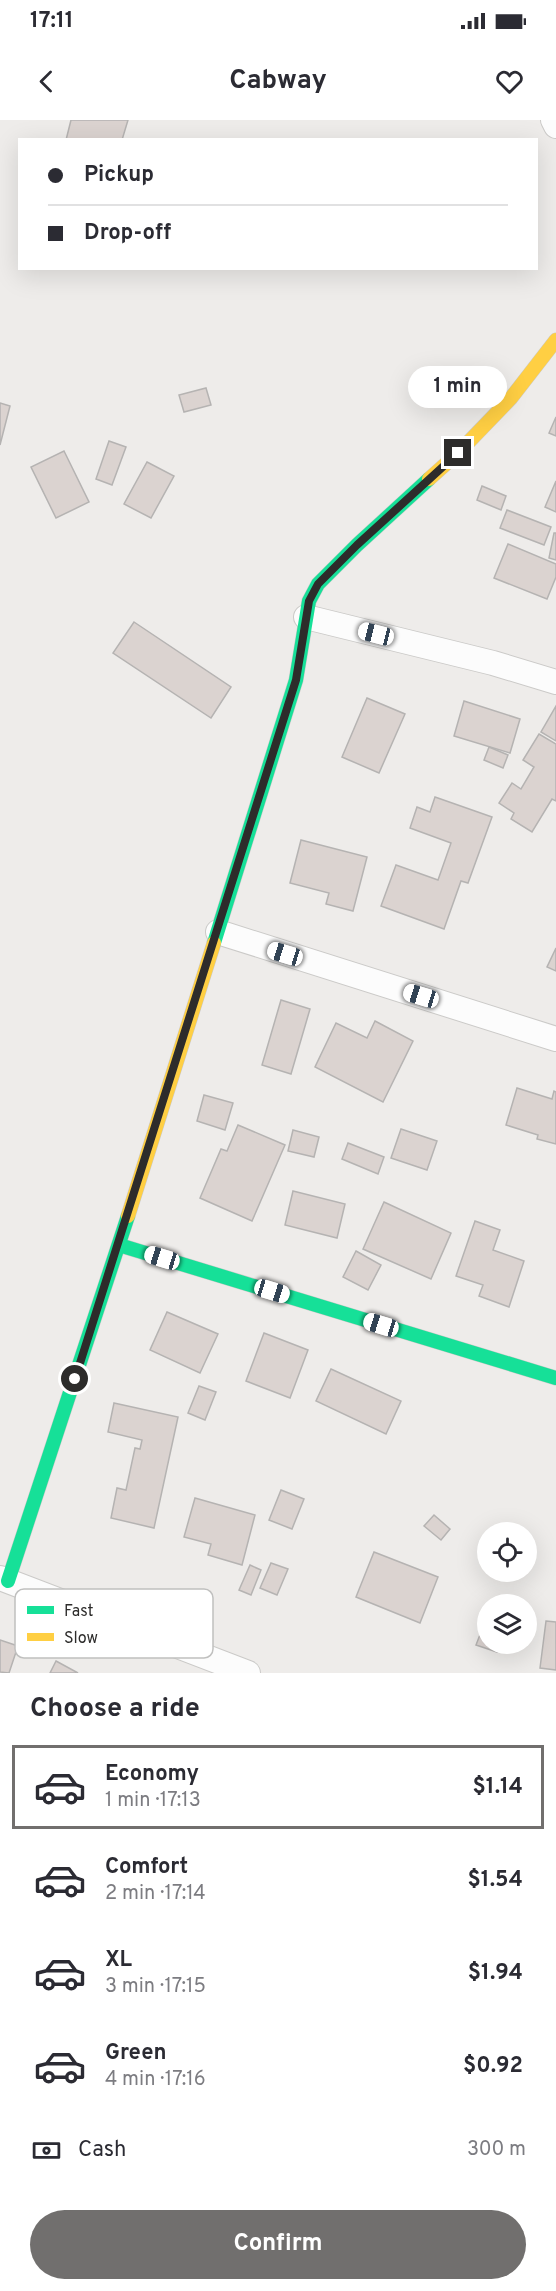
<!DOCTYPE html>
<html lang="en">
<head>
<meta charset="utf-8">
<style>
  body { margin:0; font-family:Overpass,sans-serif; background:#f2f2f3; color:#2b2b33; height:100vh; display:flex; flex-direction:column; font-size:22px; white-space:nowrap }
  * { box-sizing:border-box; margin:0 }
  p { font-size:20px; color:#7c7c81 }
  .icon { flex:none; width:33px; height:33px; fill:none; stroke:currentColor; stroke-width:2; stroke-linecap:round; stroke-linejoin:round }
  .map { position:relative; height:1553px; overflow:hidden }
  .sheet { display:flex; flex-direction:column; background:#fff; flex:1 }
  .sheet>* { flex:none }
  .banner { position:absolute; left:18px; top:18px; width:520px; height:132px; border-radius:0px; box-shadow:0 6px 24px #0002; display:grid; align-content:center; height:132px; padding:0 30px; background:#fff }
  .controls { position:absolute; left:477px; top:1402px; display:grid; gap:12px }
  .controls a { display:grid; place-items:center; width:60px; height:60px; border-radius:50%; background:#fff; box-shadow:0 6px 24px #0002; font-size:30px }
  .end { position:absolute; width:27px; height:27px; margin:-14px; border:8px solid #2d2c2b; background:#fff; box-shadow:0 0 0 3px #fff }
  .from { border-radius:50% }
  .bubble { position:absolute; height:42px; border-radius:21px; background:#fff; box-shadow:0 6px 24px #0002; font-size:20px; font-weight:700; line-height:42px; text-align:center }
  .car { position:absolute; width:18px; height:36px; margin:-18px -9px; border-radius:8px; box-shadow:0 0 4px 2px #0007; background:linear-gradient(#fff 24%,#345 0 40%,#fff 0 76%,#345 0 86%,#fff 0) }
  .banner b { display:flex; align-items:center; gap:21px; height:57px; font-size:22px }
  .banner b+b { border-top:2px solid #e1e1e2 }
  .banner i { width:15px; height:15px; background:#2b2b33 }
  ul { padding:0; list-style:none }
  li { display:flex; align-items:center; gap:18px; height:84px; margin:0 12px 9px; padding:0 18px; border:3px solid transparent; border-radius:0px }
  li div { flex:1 }
  li b { display:block; font-size:22px }
  li em { font-style:normal; font-weight:700 }
  li.on { border-color:#716f6e }
  li>.icon { width:54px; height:54px; stroke-width:1.5 }
  h2 { padding:0 30px; font-size:27px; line-height:72px }
  .pay { display:flex; align-items:center; gap:15px; height:66px; padding:0 30px; font-size:22px }
  .pay p { margin-inline-start:auto }
  .action { display:flex; gap:12px; margin-top:auto; padding:12px 30px }
  .action a { flex:1; height:69px; border-radius:36px; background:#716f6e; color:#fff; font-size:24px; font-weight:700; line-height:69px; text-align:center }
  .status { display:flex; justify-content:space-between; align-items:center; height:42px; padding:0 30px; background:#fff; direction:ltr }
  .status svg { height:16px; fill:currentColor }
  header { display:flex; justify-content:space-between; align-items:center; height:78px; padding:0 30px; background:#fff; font-size:27px; font-weight:700 }
  .map>svg:first-child { display:block }
  .building { fill:#dbd3d0; stroke:#b5b3b2; stroke-width:1.5 }
  .lines { fill:none; stroke-linecap:round; stroke-linejoin:round }
  .street-casing { stroke:#cbcac8; stroke-width:26 }
  .fast-casing { stroke:#cbcac8; stroke-width:15 }
  .slow-casing { stroke:#cbcac8; stroke-width:15 }
  .street { stroke:#fcfcfc; stroke-width:24 }
  .fast { stroke:#16e098; stroke-width:14 }
  .slow { stroke:#ffcf43; stroke-width:14 }
  .route { stroke:#2d2c2b; stroke-width:8 }
  .key { fill:#fff; stroke:#c0c0bf; stroke-width:1.5 }
  .key-label { font-size:16px; fill:#2d2c2b }
</style>
</head>
<body>
<div class="status"><b>17:11</b><svg viewBox="0 0 49 12"><path d="M0 12V9h3v3zM5 12V6h3v6zM10 12V3h3v9zM15 12V0h3v12zM26 1h20v11H26zM47 4h2v5h-2z"/></svg></div>
<header><svg class="icon" aria-label="back" viewBox="0 0 24 24"><path d="M15 5l-7 7 7 7"/></svg>Cabway<svg class="icon" aria-label="heart" viewBox="0 0 24 24"><path d="M12 20l-8-8c-3-5 5-10 8-4 3-6 11-1 8 4z"/></svg></header>
<div class="map">
<svg width="556" height="1553" viewBox="0 0 556 1553">
  <rect width="100%" height="100%" fill="#eeecea"/>
  <g class="building">
    <path d="M71,0h57l-6,20h-56z"/>
    <path d="M206,268l5,17 -27,7 -5,-17z"/>
    <path d="M0,283l10,3 -10,39z"/>
    <path d="M556,297v19l-7,-3z"/>
    <path d="M109,321l17,6 -14,38 -16,-6z"/>
    <path d="M64,331l25,51 -33,16 -25,-51z"/>
    <path d="M147,342l27,14 -23,42 -27,-14z"/>
    <path d="M556,361v31l-11,-5z"/>
    <path d="M482,366l24,10 -5,14 -24,-10z"/>
    <path d="M507,390l44,17 -7,18 -44,-17z"/>
    <path d="M554,413h2v27l-7,-2z"/>
    <path d="M508,424l48,20v13l-9,22 -53,-21z"/>
    <path d="M134,502l97,65 -20,31 -98,-65z"/>
    <path d="M367,578l38,16 -26,59 -37,-16z"/>
    <path d="M464,581l56,18 -10,34 -56,-17z"/>
    <path d="M556,586v35l-15,-9z"/>
    <path d="M539,614l17,10v57l-4,-2 -20,33 -21,-13 3,-6 -15,-10 13,-20 9,6 13,-22 -11,-7z"/>
    <path d="M489,627l19,8 -5,13 -19,-8z"/>
    <path d="M435,677l57,20 -24,66 -7,-2 -17,48 -63,-23 15,-41 42,15 13,-37 -41,-15 7,-21 13,5z"/>
    <path d="M301,720l66,17 -14,54 -27,-7 3,-11 -39,-10z"/>
    <path d="M556,828v23l-9,-4z"/>
    <path d="M281,880l29,9 -19,65 -29,-9z"/>
    <path d="M375,901l38,20 -30,61 -68,-35 21,-44 31,15z"/>
    <path d="M517,968l35,11 2,-8 2,1v52l-19,-5 1,-4 -32,-10z"/>
    <path d="M204,975l29,8 -8,27 -28,-9z"/>
    <path d="M238,1005l47,20 -33,76 -52,-23 21,-49 6,2z"/>
    <path d="M401,1009l36,12 -10,29 -36,-12z"/>
    <path d="M293,1010l26,7 -5,20 -26,-6z"/>
    <path d="M348,1023l36,14 -6,17 -36,-15z"/>
    <path d="M293,1071l52,13 -8,34 -52,-13z"/>
    <path d="M384,1082l67,31 -20,46 -68,-30z"/>
    <path d="M475,1101l25,9 -7,20 31,11 -15,46 -30,-11 4,-11 -27,-9z"/>
    <path d="M356,1131l25,14 -13,25 -25,-13z"/>
    <path d="M167,1192l51,22 -18,39 -50,-23z"/>
    <path d="M264,1213l44,17 -18,48 -44,-17z"/>
    <path d="M331,1249l70,32 -15,33 -70,-33z"/>
    <path d="M199,1266l17,6 -11,28 -17,-7z"/>
    <path d="M114,1283l64,14 -24,111 -43,-10 6,-30 9,2 9,-42 5,1 2,-9 -34,-8z"/>
    <path d="M281,1370l23,9 -12,30 -23,-9z"/>
    <path d="M195,1378l60,17 -13,50 -34,-10 3,-11 -27,-7z"/>
    <path d="M434,1395l16,14 -9,11 -17,-14z"/>
    <path d="M374,1432l64,25 -18,46 -64,-26z"/>
    <path d="M271,1443l17,6 -11,26 -17,-7z"/>
    <path d="M250,1445l11,5 -10,25 -12,-5z"/>
    <path d="M488,1494v30h12l-3,8 -21,-7z"/>
    <path d="M546,1501l10,1v48l-16,-2z"/>
    <path d="M0,1520l18,6 -9,27 -9,-1z"/>
    <path d="M56,1541l22,12h-28z"/>
  </g>
  <g class="lines">
    <g class="street-casing">
      <g id="street">
        <path d="M553,0l3,6"/>
        <path d="M306,497l187,46 63,19"/>
        <path d="M218,812l338,107"/>
        <path d="M0,1458l248,95"/>
      </g>
    </g>
    <g class="fast-casing">
      <g id="fast">
        <path d="M214,823l82,-263 13,-79 9,-17 39,-39 72,-66"/>
        <path d="M119,1125l437,133"/>
        <path d="M8,1461l120,-365"/>
      </g>
    </g>
    <g class="slow-casing">
      <g id="slow">
        <path d="M429,359l29,-26 53,-55 45,-58"/>
        <path d="M128,1096l86,-273"/>
      </g>
    </g>
    <use href="#street" class="street"/>
    <use href="#fast" class="fast"/>
    <use href="#slow" class="slow"/>
  </g>
  <g class="lines">
    <path class="route" d="M75,1259l221,-699 13,-79 9,-17 39,-39 101,-92"/>
  </g>
  <rect x="15" y="1469" width="198" height="69" rx="9" class="key"/>
  <rect x="27" y="1486" width="27" height="8" fill="#16e098"/>
  <rect x="27" y="1513" width="27" height="8" fill="#ffcf43"/>
  <g class="key-label">
    <text x="64" y="1496">Fast</text>
    <text x="64" y="1523">Slow</text>
  </g>
</svg>
<div class="controls">
<a><svg class="icon" aria-label="locate" viewBox="0 0 24 24"><circle cx="12" cy="12" r="6"/><path d="M12 2v4M12 18v4M2 12h4M18 12h4"/></svg></a>
<a><svg class="icon" aria-label="layers" viewBox="0 0 24 24"><path d="M12 4l9 5-9 5-9-5zM3 14l9 5 9-5"/></svg></a>
</div>
<i class="end from" style="left:75px;top:1259px"></i>
<i class="end" style="left:458px;top:333px"></i>
<div class="bubble" style="left:408px;top:246px;width:99px">1 min</div>
<i class="car" style="left:376px;top:514px;rotate:284deg"></i>
<i class="car" style="left:285px;top:834px;rotate:287deg"></i>
<i class="car" style="left:421px;top:876px;rotate:287deg"></i>
<i class="car" style="left:162px;top:1138px;rotate:287deg"></i>
<i class="car" style="left:272px;top:1171px;rotate:107deg"></i>
<i class="car" style="left:381px;top:1205px;rotate:287deg"></i>
<div class="banner">
<b><i class="from"></i>Pickup</b>
<b><i></i>Drop-off</b>
</div>
</div>
<section class="sheet">
<h2>Choose a ride</h2>
<ul>
<li class="on"><svg class="icon" aria-label="car" viewBox="0 0 24 24"><path d="M5 17H2v-5l4-1 3-4h7l3 4 3 1v5h-3M9 17h6M6 11h13"/><circle cx="7" cy="17" r="2"/><circle cx="17" cy="17" r="2"/></svg><div><b>Economy</b><p>1 min · 17:13</p></div><em>$1.14</em></li>
<li><svg class="icon" aria-label="car" viewBox="0 0 24 24"><path d="M5 17H2v-5l4-1 3-4h7l3 4 3 1v5h-3M9 17h6M6 11h13"/><circle cx="7" cy="17" r="2"/><circle cx="17" cy="17" r="2"/></svg><div><b>Comfort</b><p>2 min · 17:14</p></div><em>$1.54</em></li>
<li><svg class="icon" aria-label="car" viewBox="0 0 24 24"><path d="M5 17H2v-5l4-1 3-4h7l3 4 3 1v5h-3M9 17h6M6 11h13"/><circle cx="7" cy="17" r="2"/><circle cx="17" cy="17" r="2"/></svg><div><b>XL</b><p>3 min · 17:15</p></div><em>$1.94</em></li>
<li><svg class="icon" aria-label="car" viewBox="0 0 24 24"><path d="M5 17H2v-5l4-1 3-4h7l3 4 3 1v5h-3M9 17h6M6 11h13"/><circle cx="7" cy="17" r="2"/><circle cx="17" cy="17" r="2"/></svg><div><b>Green</b><p>4 min · 17:16</p></div><em>$0.92</em></li>
</ul>
<div class="pay"><svg class="icon" aria-label="cash" viewBox="0 0 24 24"><path d="M3 7h18v10H3z"/><circle cx="12" cy="12" r="2"/></svg>Cash<p>300 m</p></div>
<div class="action"><a>Confirm</a></div>
</section>
</body>
</html>
